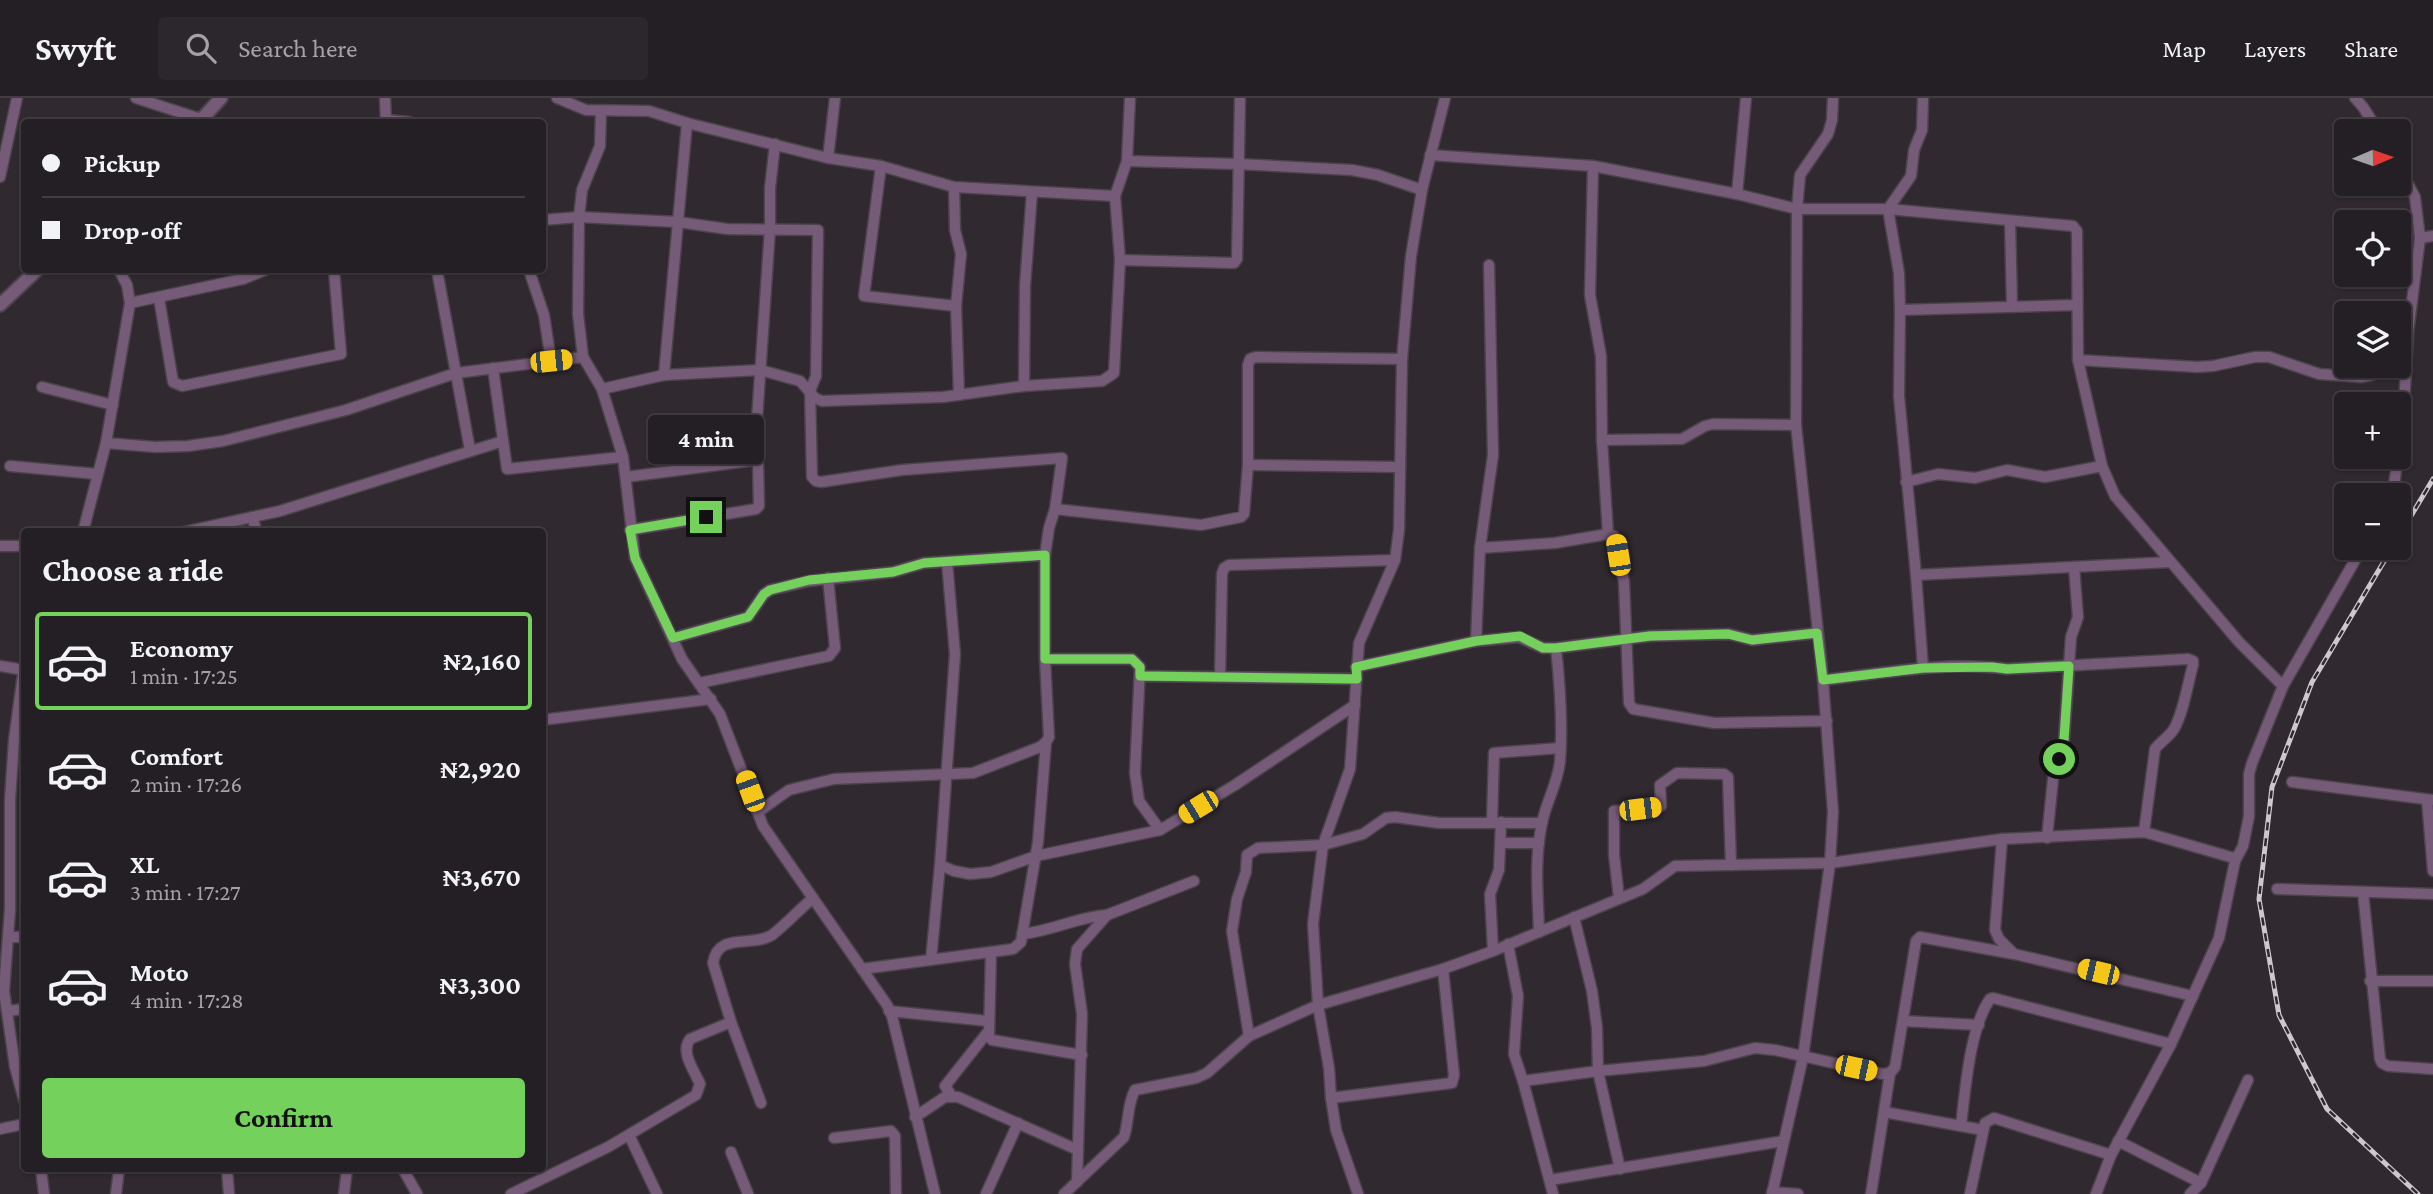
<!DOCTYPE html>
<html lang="en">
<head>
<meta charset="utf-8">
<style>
  body { margin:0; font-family:"Crimson Pro",serif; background:#2c272c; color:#f1f3f6; height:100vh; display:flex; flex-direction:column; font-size:26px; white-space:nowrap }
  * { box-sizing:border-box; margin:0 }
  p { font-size:23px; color:#a3a2a6 }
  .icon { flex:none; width:38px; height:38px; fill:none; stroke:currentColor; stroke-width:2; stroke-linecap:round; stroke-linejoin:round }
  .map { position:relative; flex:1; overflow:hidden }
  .drawer { position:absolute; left:21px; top:430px; width:525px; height:644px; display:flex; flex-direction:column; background:#241f24; border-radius:7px; box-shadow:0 2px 5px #0004,0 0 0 2px #413d41 }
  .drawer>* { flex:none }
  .guide { position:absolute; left:21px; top:21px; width:525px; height:154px; border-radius:7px; box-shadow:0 2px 5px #0004,0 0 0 2px #413d41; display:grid; align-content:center; height:154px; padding:0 21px; background:#241f24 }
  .needle { width:46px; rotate:88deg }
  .buttons { position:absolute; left:2334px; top:21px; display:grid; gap:14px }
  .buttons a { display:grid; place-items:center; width:77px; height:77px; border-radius:7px; background:#241f24; box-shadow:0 2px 5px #0004,0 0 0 2px #413d41; font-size:35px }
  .end { position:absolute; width:32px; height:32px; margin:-16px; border:9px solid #74d25c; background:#111; box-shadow:0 0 0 4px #111 }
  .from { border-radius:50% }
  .bubble { position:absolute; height:49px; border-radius:7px; background:#241f24; box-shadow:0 2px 5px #0004,0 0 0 2px #413d41; font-size:23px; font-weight:700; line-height:49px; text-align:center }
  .car { position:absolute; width:21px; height:42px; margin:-21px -10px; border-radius:9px; box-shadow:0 0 5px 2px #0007; background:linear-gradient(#f5c518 24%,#345 0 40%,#f5c518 0 76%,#345 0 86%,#f5c518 0) }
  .guide b { display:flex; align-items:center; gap:24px; height:66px; font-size:26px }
  .guide b+b { border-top:2px solid #413d41 }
  .guide i { width:18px; height:18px; background:#f1f3f6 }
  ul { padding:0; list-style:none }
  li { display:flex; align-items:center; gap:21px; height:98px; margin:0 14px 10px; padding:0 7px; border:4px solid transparent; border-radius:7px }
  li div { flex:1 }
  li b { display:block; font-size:26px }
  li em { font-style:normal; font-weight:700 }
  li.current { border-color:#74d25c }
  li>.icon { width:63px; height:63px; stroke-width:1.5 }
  h2 { padding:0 21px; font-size:32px; line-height:84px }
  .primary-button { display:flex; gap:14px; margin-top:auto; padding:14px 21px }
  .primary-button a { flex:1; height:80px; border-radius:7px; background:#74d25c; color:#111; font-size:28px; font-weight:700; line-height:80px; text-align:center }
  header { display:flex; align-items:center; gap:42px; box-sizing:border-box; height:98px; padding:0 35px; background:#241f24; border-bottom:2px solid #413d41 }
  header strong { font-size:33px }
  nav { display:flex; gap:38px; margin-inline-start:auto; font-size:24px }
  .search { width:490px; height:63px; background:#2c272c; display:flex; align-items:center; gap:18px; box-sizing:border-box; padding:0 24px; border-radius:7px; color:#a3a2a6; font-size:26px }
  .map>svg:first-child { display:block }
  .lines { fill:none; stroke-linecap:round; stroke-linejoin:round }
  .minor-casing { stroke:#4b444b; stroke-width:13 }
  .tertiary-casing { stroke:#4b444b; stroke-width:16 }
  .minor { stroke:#765b79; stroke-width:10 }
  .tertiary { stroke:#765b79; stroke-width:12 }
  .rail-casing { stroke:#cdc8cd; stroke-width:5 }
  .rail { stroke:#302930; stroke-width:2.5; stroke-dasharray:8; stroke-linecap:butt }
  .route { stroke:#74d25c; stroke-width:9 }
</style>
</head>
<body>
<header>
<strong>Swyft</strong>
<div class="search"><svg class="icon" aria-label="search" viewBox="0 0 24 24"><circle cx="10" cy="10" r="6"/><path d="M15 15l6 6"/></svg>Search here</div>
<nav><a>Map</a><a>Layers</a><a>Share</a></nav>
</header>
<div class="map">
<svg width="2433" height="1096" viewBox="0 0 2433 1096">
  <rect width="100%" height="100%" fill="#302930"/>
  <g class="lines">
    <g class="minor-casing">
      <g id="minor">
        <path d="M136,0l74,24"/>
        <path d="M385,0l1,24"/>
        <path d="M557,0l29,12 63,1 38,12 141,35 53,8 73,21 161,9"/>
        <path d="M2355,0l8,9 15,24"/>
        <path d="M601,13l-1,35 -18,44 -3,27 -1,97 5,43 19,32 21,68 12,101 47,101 38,55 43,112 124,179 5,11 43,178"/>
        <path d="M386,22l23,2"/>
        <path d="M1430,57l163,11 144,28 60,15h91l185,17 4,5 1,129 24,106 13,30 124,146 44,44"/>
        <path d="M828,60l7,-60"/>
        <path d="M1127,63l110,3 115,6 26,5 44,15"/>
        <path d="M881,68l-17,130 92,10"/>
        <path d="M1593,68l-3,129 11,61 1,84 6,94"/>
        <path d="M2399,69l16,30 5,41 -12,95 -9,13"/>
        <path d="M0,79l17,-79"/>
        <path d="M954,89l1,43 6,24 -5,52 3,89"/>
        <path d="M1737,96l9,-96"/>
        <path d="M542,122l37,-3 99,5 49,7 91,1 -2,146 -6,15 2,86 4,4 5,1 81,-12 160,-12 -7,51 -6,19 -4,27v104l4,78 -3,5 -8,100 -17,100 -8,7 -151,20"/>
        <path d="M2010,123l2,84"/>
        <path d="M2420,140l13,-2"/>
        <path d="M1120,162l114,3 3,-4 3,-161"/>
        <path d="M437,172l33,180"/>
        <path d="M529,172l15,45 7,46"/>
        <path d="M159,200l14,84 9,4 159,-32 -7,-84"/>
        <path d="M130,205l113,-24 22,-9"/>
        <path d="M1900,212l177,-5"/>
        <path d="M2078,262l119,7 16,-1 42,-9h14l50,17 42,3 11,-2 14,-9"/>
        <path d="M493,270l14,101 116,-12"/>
        <path d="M664,277l23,-252"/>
        <path d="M1024,288l1,-100 7,-94"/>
        <path d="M42,289l71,18"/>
        <path d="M602,291l62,-14 96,-5 40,11 15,17 7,3 121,-4 81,-11 78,-5 12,-8 6,-113 -5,-64 12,-35 3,-63"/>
        <path d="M1602,342l80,-1 23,-13 8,-2 83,1"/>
        <path d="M106,345l49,4 33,-1 35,-5 123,-31 110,-37 127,-16"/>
        <path d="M2399,352l4,-27 5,-88"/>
        <path d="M1248,367l152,2"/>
        <path d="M10,368l87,8"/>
        <path d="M626,379l131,-17"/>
        <path d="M1906,384l32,-8 37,4 32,-8 38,7 57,-11"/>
        <path d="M2389,397l5,-10 4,-28"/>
        <path d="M1055,411l146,16 40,-8 3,-3 4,-49v-100l2,-6 6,-2 146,2"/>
        <path d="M252,419l5,15"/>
        <path d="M630,432l126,-21 3,-3 -2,-87 13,-190v-41l5,-44"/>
        <path d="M83,434l23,-89 24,-140 -3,-18 -8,-15"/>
        <path d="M184,434l96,-21 223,-70"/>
        <path d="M0,448h24"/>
        <path d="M1480,450l75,-5 53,-9 6,2 10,46 5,121 4,6 81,14 113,-2"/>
        <path d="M1916,477l254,-13"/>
        <path d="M673,540l75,-21 16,-23 6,-4 39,-9 84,-9 31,-9 121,-8"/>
        <path d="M1476,543l4,-93 13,-93 -4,-190"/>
        <path d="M1045,561h87l8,8 -5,106 4,28 21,29"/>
        <path d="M0,568l24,4"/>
        <path d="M24,569l-10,73 -4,60v109l-6,82 11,76 9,33"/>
        <path d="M1356,569l120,-26 43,-4 24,11h13l94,-12 79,-2 23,6 65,-7"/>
        <path d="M1923,570l-7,-93 -17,-179 1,-86 -1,-37 -11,-64 23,-33 3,-26 8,-20 1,-32"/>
        <path d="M1140,578l217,3"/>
        <path d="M1220,579l2,-103 2,-6 5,-3 166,-5"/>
        <path d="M1823,582c61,-7 123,-19 184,-11l181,-10 5,2v4c-6,21 -9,46 -19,64 -5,8 -14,13 -19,20l-11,83"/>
        <path d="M699,585l130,-27 6,-8 -7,-70"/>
        <path d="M542,622l169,-21"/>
        <path d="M2292,684l141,18"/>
        <path d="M2427,702l6,71"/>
        <path d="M758,714l31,-22 8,-2 37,-9 139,-6 67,-26 6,-5"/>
        <path d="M1492,724l2,-69 66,-5"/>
        <path d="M2047,740l6,-59 11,-40 7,-102 7,-20 -4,-50"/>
        <path d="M2002,741l-7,91 4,9 15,15"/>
        <path d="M1501,745h38"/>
        <path d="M940,767l14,6 16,3 21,-2 45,-16 124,-26 75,-45 120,-80"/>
        <path d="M2277,791l156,5"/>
        <path d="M2363,794l17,167 2,4 6,3 45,3"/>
        <path d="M1619,800l-5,-43v-44l47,-5 -1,-21 17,-12 47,1 4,3 3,88"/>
        <path d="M1574,819l18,74 5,37 1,43 22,98"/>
        <path d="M1539,834c-1,-36 -5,-73 3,-109 4,-21 16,-40 18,-62 3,-38 0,-76 -4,-113"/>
        <path d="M1022,836c30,-3 55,-17 85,-19"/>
        <path d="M8,839h16"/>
        <path d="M1508,846l10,52 -4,58 9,27 30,113"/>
        <path d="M1493,853l-3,-57 9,-24 2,-48"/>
        <path d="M991,854l-2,85 3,3 90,15"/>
        <path d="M931,862l9,-95 15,-211 -8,-92"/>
        <path d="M2370,883h63"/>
        <path d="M7,913l17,-2"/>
        <path d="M889,913l99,10"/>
        <path d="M1903,923l76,4"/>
        <path d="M1249,938l-17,-105 5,-32 9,-27 1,-17 11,-7 65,-3 40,-11 23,-16 9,-1 44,6h103"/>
        <path d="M1523,983l75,-10 106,-10 51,-13 20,2 108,24 7,-1"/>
        <path d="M951,997l-6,-9 42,-53"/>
        <path d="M1331,1000l121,-15 2,-8 -11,-106"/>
        <path d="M761,1005l-30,-81 -18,-59c5,-32 39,-15 59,-28 14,-11 27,-25 41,-37"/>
        <path d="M1884,1014l99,18"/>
        <path d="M915,1019l30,-20h13l120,53"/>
        <path d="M1961,1028c4,-35 9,-99 29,-127l3,-1 178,46"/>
        <path d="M0,1031l24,-5"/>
        <path d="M629,1037l28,59"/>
        <path d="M834,1040l57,-7 4,5 1,58"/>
        <path d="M2118,1043l83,42 47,-103"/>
        <path d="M731,1054l17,42"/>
        <path d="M41,1071l3,25"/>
        <path d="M227,1071l2,25"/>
        <path d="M403,1071l14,25"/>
        <path d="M1550,1082l233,-39"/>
        <path d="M1077,1084l5,-168 -7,-50 2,-15 30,-34 87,-34"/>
        <path d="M1772,1094l26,2"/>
        <path d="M116,1096l3,-25"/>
        <path d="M344,1096l3,-25"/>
        <path d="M511,1096l97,-47 88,-52 4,-11c-6,-14 -20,-32 -10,-45l41,-17"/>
        <path d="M986,1096l32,-71"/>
        <path d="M1064,1096l60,-57c5,-15 3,-33 11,-47l61,-12 11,-5 42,-37 69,-31 125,-36 50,-18 150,-62 32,-23 155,-3 172,-24 142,-7 90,26 1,3"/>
        <path d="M1358,1096l-22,-64 -5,-32 -2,-30 -11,-63 -5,-81 10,-79 27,-76 9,-126 36,-83 4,-30 3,-171 9,-103 11,-66 23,-92"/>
        <path d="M1772,1096l31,-137 27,-194 3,-51 -10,-132 -27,-255 1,-216 3,-34 28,-41 4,-14 1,-22"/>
        <path d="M1871,1096l19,-121 5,-6 21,-126 4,-4 94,17 179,42"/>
        <path d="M1970,1096l15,-71 9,-5 117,37"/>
        <path d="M2096,1096l15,-39 60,-111 48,-106 16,-77 8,-15 6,-30v-42l3,-11 31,-77 79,-138"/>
        <path d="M2190,1096l11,-11"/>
      </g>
    </g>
    <g class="tertiary-casing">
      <g id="tertiary">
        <path d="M199,24l22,-24"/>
        <path d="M0,207l37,-35"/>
      </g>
    </g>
    <use href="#minor" class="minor"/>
    <use href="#tertiary" class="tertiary"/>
    <g class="rail-casing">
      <g id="rail">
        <path d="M2399,438l34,-57"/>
        <path d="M2392,450l-80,134 -40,105 -13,112 20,116 48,94 91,85"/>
      </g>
    </g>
    <use href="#rail" class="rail"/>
  </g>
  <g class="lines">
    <path class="route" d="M706,419l-76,13 5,28 38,80 75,-21 16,-23 6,-4 39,-10 84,-8 31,-9 121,-8v104h87l8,8v9l217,3 -1,-12 120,-26 44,-5 23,12h13l94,-12 78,-2 24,6 65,-7 6,47 100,-12 69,-1 15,2 62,-3 -5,73 -5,20"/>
  </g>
</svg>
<div class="buttons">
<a><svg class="needle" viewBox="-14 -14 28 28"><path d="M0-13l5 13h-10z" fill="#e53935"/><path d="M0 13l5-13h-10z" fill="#a3a2a6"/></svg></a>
<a><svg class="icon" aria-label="locate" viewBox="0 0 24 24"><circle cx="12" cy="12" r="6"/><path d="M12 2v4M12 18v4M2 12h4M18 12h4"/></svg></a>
<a><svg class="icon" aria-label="layers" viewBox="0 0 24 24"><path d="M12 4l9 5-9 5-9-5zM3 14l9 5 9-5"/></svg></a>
<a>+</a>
<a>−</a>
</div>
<i class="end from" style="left:2059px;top:661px"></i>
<i class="end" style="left:706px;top:419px"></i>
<div class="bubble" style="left:648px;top:317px;width:116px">4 min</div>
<i class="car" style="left:551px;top:263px;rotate:84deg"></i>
<i class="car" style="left:1618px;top:457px;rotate:351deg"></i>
<i class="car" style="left:750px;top:693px;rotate:340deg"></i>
<i class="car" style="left:1198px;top:709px;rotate:239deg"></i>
<i class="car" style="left:1640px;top:711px;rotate:83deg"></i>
<i class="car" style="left:2098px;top:874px;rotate:283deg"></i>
<i class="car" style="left:1856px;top:970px;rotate:102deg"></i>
<div class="guide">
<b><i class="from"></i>Pickup</b>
<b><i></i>Drop-off</b>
</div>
<section class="drawer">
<h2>Choose a ride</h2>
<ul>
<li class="current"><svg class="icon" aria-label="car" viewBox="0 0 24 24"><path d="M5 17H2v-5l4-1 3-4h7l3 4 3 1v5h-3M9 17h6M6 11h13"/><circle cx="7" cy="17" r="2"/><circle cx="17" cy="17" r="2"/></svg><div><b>Economy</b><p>1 min · 17:25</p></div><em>₦2,160</em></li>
<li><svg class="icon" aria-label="car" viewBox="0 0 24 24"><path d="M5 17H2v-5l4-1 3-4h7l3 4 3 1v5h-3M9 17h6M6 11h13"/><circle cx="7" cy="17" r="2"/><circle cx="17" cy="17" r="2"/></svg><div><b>Comfort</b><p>2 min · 17:26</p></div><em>₦2,920</em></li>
<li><svg class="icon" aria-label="car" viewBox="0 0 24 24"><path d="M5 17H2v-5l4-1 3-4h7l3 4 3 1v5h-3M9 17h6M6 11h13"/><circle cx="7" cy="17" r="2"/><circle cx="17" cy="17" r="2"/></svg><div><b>XL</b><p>3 min · 17:27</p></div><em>₦3,670</em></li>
<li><svg class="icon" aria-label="car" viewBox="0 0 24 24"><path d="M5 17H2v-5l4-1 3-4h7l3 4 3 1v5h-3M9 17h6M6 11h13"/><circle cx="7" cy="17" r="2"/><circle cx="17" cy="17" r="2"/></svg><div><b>Moto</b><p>4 min · 17:28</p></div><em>₦3,300</em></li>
</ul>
<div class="primary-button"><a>Confirm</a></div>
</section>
</div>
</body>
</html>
